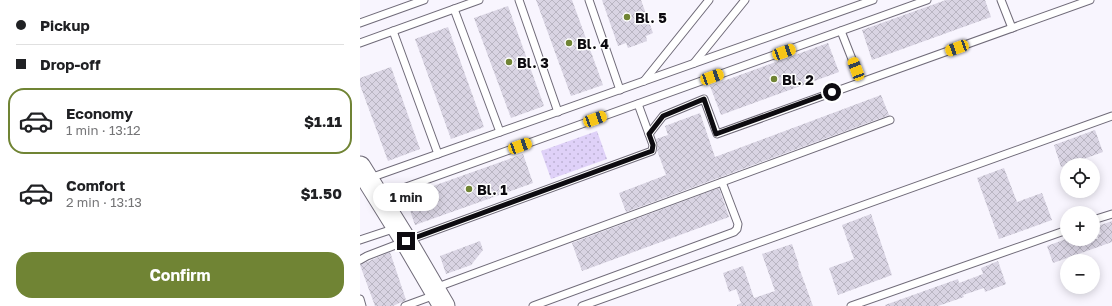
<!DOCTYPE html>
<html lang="en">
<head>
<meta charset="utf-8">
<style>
  body { margin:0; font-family:"Golos Text",sans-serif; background:#f6f6f6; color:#202124; height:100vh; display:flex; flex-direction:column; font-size:15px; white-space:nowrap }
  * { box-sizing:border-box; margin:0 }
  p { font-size:13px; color:#757577 }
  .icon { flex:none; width:22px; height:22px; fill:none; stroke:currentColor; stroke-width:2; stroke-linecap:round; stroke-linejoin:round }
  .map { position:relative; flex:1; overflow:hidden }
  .drawer { display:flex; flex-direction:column; background:#fff; width:360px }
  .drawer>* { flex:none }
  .hud { display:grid; align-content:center; height:88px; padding:0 16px; background:#fff }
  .tools { position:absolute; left:700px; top:158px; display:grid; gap:8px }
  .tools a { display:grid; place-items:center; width:40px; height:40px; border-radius:50%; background:#fff; box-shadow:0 2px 10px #0003; font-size:20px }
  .end { position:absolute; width:18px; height:18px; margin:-9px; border:5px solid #0d0b10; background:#fff; box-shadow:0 0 0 2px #fff }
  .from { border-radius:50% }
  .bubble { position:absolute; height:28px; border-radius:14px; background:#fff; box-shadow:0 2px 10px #0003; font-size:13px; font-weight:700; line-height:28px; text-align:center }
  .car { position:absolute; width:12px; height:24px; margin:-12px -6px; border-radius:5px; box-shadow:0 0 3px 1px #0007; background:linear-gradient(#f5c518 24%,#345 0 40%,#f5c518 0 76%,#345 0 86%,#f5c518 0) }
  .hud b { display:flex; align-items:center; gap:14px; height:38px; font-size:15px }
  .hud b+b { border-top:1px solid #e0e0e0 }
  .hud i { width:10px; height:10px; background:#202124 }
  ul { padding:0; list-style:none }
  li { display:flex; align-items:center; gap:12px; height:66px; margin:0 8px 6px; padding:0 8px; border:2px solid transparent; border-radius:16px }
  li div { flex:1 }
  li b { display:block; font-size:15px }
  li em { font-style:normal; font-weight:700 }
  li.current { border-color:#708434 }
  li>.icon { width:36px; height:36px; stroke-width:1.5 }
  .cta { display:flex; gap:8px; margin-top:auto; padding:8px 16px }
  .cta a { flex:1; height:46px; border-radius:16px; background:#708434; color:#fff; font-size:16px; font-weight:700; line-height:46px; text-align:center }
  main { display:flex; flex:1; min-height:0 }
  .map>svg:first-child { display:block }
  .park { fill:url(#park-dots) }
  .building { fill:url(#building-cross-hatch) }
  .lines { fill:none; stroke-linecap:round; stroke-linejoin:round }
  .lane-casing { stroke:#706b79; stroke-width:9 }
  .secondary-casing { stroke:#706b79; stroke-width:23 }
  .lane { stroke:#fff; stroke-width:7 }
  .secondary { stroke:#fff; stroke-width:21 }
  .route { stroke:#0d0b10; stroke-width:5 }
  .poi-dot { fill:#708434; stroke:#fff; stroke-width:1.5 }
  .labels { text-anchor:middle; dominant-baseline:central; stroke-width:3; stroke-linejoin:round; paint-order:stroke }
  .poi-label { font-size:14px; font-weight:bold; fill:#0d0b10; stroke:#fff; text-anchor:start }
</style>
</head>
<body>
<main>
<section class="drawer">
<div class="hud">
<b><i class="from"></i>Pickup</b>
<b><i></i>Drop-off</b>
</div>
<ul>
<li class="current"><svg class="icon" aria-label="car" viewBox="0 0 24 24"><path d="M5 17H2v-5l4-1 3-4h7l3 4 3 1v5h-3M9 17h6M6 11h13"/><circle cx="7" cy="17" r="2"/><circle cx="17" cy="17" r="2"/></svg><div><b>Economy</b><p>1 min · 13:12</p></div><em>$1.11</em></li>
<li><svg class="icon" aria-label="car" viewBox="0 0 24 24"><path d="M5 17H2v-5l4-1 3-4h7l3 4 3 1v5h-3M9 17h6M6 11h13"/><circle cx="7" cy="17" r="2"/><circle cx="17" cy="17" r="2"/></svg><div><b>Comfort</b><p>2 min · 13:13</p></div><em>$1.50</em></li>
</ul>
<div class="cta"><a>Confirm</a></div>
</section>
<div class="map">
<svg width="752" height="306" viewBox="0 0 752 306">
  <defs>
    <pattern id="park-dots" width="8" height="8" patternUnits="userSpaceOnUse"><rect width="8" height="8" fill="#dfd1f8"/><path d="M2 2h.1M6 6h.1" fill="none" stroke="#beb2d4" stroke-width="1.8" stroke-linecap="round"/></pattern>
    <pattern id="building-cross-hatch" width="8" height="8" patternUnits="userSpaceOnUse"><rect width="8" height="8" fill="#d9d4e3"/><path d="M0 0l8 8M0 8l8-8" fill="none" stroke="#b9b5c2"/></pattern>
  </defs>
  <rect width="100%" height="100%" fill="#f8f5fe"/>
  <path class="park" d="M237,131l10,28 -56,20 -10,-28z"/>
  <g class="building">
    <path d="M176,0h36l31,85 -32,11z"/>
    <path d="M242,0h39l12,33 -7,3 1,5 -19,7 -2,-5 -8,3z"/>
    <path d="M586,0h39l6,17 -119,43 -10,-30z"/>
    <path d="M148,6l36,100 -33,12 -37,-100z"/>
    <path d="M88,27l36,100 -33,12 -36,-100z"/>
    <path d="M468,43l11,29 -118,43 -11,-29z"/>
    <path d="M31,67l29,82 -32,12 -28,-76v-7z"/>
    <path d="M521,95l8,20 -263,97 -7,-19 47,-18 -9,-25 1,-5 -2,-6 12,-4 -3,-9 35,-13 15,44z"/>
    <path d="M735,130l8,22 -42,15 -7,-22z"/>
    <path d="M163,154l10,29 -118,42 -10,-29z"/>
    <path d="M644,168l13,34 25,-9 10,27 -53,19 -22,-61z"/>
    <path d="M359,188l10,29 -147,54 -10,-28z"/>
    <path d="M511,214l21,61 -54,20 -9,-27 25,-9 -12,-34z"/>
    <path d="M752,221v21l-59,21 -6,-17 19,-7h32l-1,-4 4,-1 -3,-8z"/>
    <path d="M120,241l3,9 -12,15 -25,9 -6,-18z"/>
    <path d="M432,244l7,21h-1l15,41h-76v-1l4,-2 -5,-14 -7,3 -6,-19 20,-7 11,32 21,-7 -13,-37z"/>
    <path d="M30,252l16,48 -13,6h-18l-15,-41z"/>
    <path d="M638,261l8,23 -21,8 -1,-4 -21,7 1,2 -26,9h-53v-1l73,-26 1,4 24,-9 -2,-6z"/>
  </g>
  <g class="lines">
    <g class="lane-casing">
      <g id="lane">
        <path d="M159,0l39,112"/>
        <path d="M229,0l31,90"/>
        <path d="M641,0l11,28"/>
        <path d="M94,9l46,123"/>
        <path d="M0,23l64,-23"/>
        <path d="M33,31l45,123"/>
        <path d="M481,31l20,51"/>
        <path d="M0,43l119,-43"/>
        <path d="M334,63l51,-63"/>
        <path d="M284,81l65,-81"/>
        <path d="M289,134l14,-18 41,-17 13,35 373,-134"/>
        <path d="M10,178l503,-178"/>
        <path d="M21,196l546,-196"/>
        <path d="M733,220l19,-6"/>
        <path d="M0,240l36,-12"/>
        <path d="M0,260l7,-4 39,-15 246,-90 1,-6 -15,-41"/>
        <path d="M75,288l455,-168"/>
        <path d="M0,299l2,7"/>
        <path d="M45,306l30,-11"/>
        <path d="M173,306l201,-74 3,-3 1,-5 -16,-42"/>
        <path d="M222,306l530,-190"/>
        <path d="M491,306l216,-76"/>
      </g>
    </g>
    <g class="secondary-casing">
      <path id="secondary" d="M0,167l46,74 38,65"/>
    </g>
    <use href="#lane" class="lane"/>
    <use href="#secondary" class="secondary"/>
  </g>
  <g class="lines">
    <path class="route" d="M46,241l246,-90 1,-6 -4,-11 14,-18 41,-17 12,35 116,-42"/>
  </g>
  <g class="poi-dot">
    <circle cx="267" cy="17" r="4"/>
    <circle cx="209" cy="43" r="4"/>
    <circle cx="149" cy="62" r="4"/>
    <circle cx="414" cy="79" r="4"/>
    <circle cx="109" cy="189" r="4"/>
  </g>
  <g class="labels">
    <g class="poi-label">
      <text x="275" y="17">Bl. 5</text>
      <text x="217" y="43">Bl. 4</text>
      <text x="157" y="62">Bl. 3</text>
      <text x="422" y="79">Bl. 2</text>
      <text x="117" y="189">Bl. 1</text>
    </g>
  </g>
</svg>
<div class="tools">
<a><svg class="icon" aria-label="locate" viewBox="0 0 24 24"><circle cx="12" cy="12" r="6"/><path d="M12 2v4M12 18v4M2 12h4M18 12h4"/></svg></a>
<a>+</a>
<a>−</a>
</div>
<i class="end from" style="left:472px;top:92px"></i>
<i class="end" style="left:46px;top:241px"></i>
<div class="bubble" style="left:13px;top:183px;width:66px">1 min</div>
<i class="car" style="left:597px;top:48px;rotate:250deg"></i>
<i class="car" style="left:424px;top:52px;rotate:70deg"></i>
<i class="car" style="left:496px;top:69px;rotate:339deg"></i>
<i class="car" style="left:352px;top:77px;rotate:70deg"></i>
<i class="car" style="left:235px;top:119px;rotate:70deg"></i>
<i class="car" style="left:160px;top:146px;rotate:70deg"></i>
</div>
</main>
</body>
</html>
